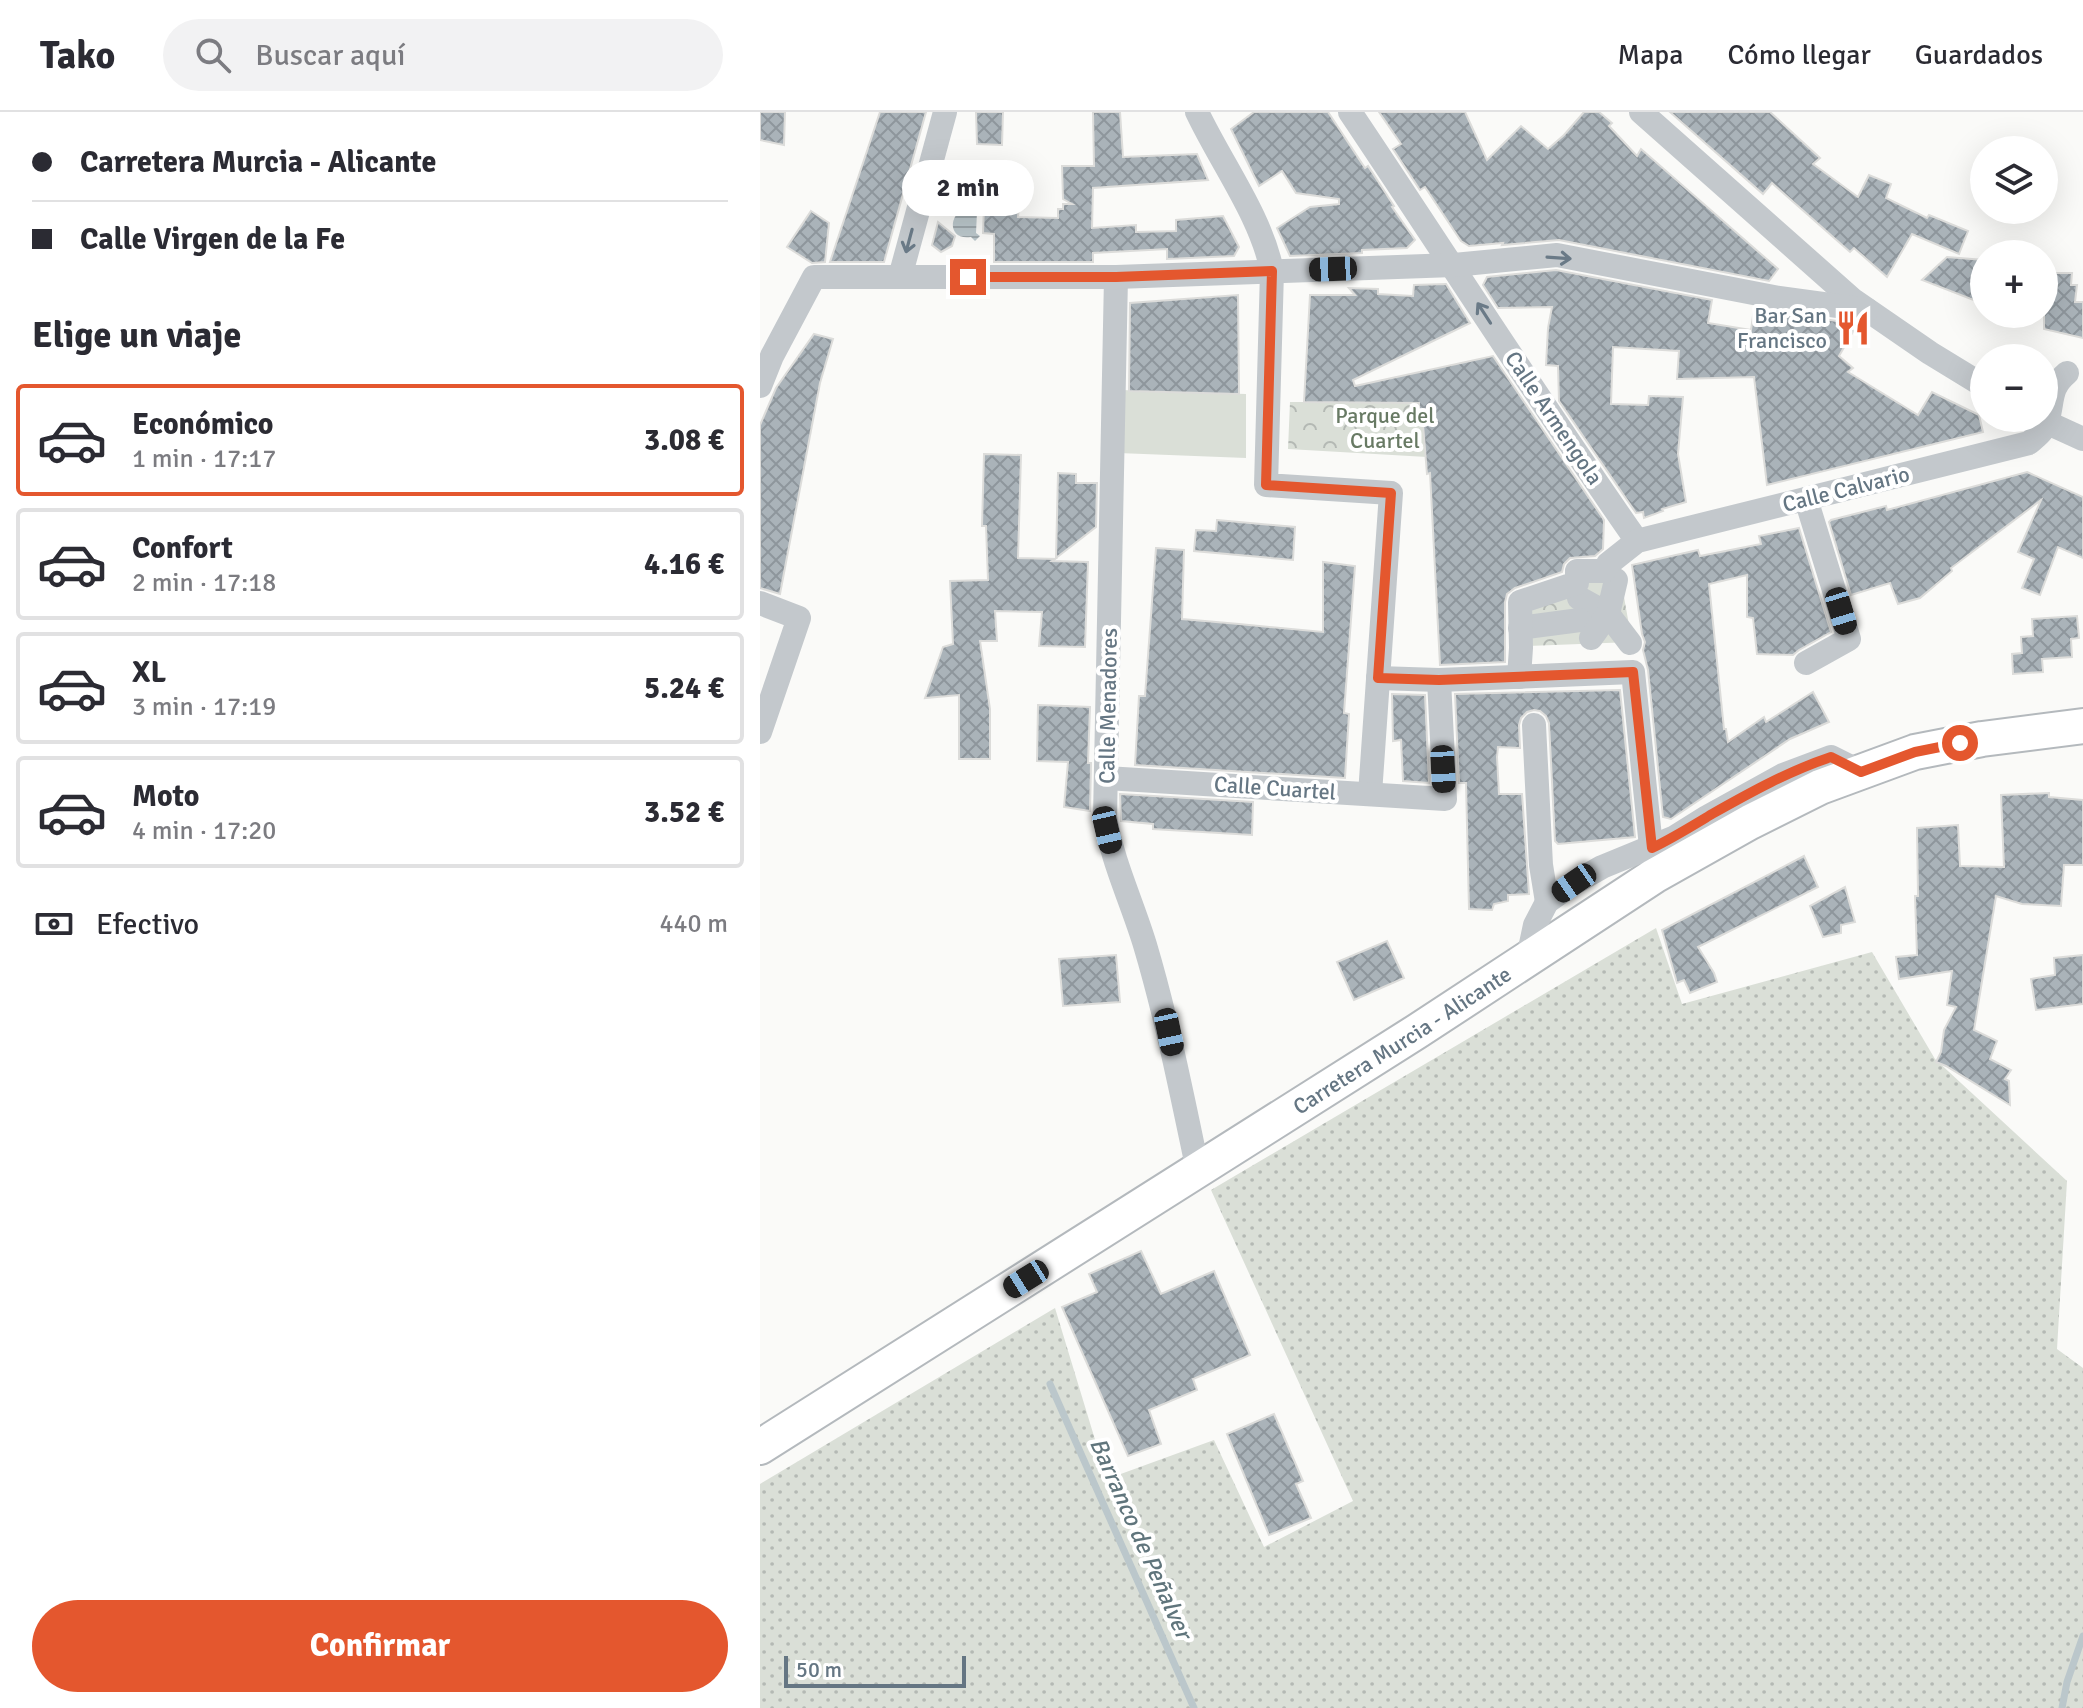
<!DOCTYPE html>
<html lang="es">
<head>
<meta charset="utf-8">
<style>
  body { margin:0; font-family:Signika,sans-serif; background:#f2f2f3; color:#2b2b33; height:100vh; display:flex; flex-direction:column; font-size:30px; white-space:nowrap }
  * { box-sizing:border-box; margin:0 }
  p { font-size:26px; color:#7c7c81 }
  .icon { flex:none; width:44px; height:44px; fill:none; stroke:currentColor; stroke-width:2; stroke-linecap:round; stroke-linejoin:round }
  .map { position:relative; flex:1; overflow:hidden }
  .drawer { display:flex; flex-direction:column; background:#fff; width:760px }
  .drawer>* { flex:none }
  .guide { display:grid; align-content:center; height:176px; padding:0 32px; background:#fff }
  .tools { position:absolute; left:1210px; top:24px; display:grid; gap:16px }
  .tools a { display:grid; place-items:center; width:88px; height:88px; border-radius:50%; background:#fff; box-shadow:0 8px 32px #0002; font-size:40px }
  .scale { position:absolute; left:24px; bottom:20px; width:182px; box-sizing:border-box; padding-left:8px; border:4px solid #657683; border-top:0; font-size:22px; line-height:28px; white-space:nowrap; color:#657683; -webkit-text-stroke:6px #fff; paint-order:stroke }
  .end { position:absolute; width:36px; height:36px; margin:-18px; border:10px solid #e4572e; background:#fff; box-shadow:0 0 0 4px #fff }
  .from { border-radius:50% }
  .bubble { position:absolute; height:56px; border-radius:28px; background:#fff; box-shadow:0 8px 32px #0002; font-size:26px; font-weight:700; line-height:56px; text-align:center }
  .car { position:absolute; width:24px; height:48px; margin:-24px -12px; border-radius:10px; box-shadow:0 0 6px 2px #0007; background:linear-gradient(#222 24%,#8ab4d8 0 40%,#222 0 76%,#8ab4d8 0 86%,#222 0) }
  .guide b { display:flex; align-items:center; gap:28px; height:76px; font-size:30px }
  .guide b+b { border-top:2px solid #e1e1e2 }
  .guide i { width:20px; height:20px; background:#2b2b33 }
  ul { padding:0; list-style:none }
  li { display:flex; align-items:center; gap:24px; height:112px; margin:0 16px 12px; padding:0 16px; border:4px solid #e1e1e2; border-radius:8px }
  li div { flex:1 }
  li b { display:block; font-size:30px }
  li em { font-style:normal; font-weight:700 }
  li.current { border-color:#e4572e }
  li>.icon { width:72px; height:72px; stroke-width:1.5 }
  h2 { padding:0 32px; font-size:36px; line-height:96px }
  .pay { display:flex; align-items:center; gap:20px; height:88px; padding:0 32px; font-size:30px }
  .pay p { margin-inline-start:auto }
  .primary-button { display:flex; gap:16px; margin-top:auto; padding:16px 32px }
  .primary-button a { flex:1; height:92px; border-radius:48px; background:#e4572e; color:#fff; font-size:32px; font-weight:700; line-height:92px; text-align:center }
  header { display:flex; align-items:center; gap:48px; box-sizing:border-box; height:112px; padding:0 40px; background:#fff; border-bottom:2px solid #e1e1e2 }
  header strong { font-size:38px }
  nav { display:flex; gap:44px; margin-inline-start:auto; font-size:28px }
  .search { width:560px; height:72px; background:#f2f2f3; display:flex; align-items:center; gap:20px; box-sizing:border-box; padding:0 28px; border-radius:44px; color:#7c7c81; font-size:30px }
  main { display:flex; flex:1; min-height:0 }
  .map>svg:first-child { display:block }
  .grass { fill:url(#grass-dots) }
  .park { fill:url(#park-crowns) }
  .garden { fill:#dadfd7 }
  .water { fill:url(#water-rules) }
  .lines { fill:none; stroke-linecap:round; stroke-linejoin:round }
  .stream { stroke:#bbc7cb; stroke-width:7 }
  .building { fill:url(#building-cross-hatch); stroke:#dcdcda; stroke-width:2 }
  .highway-casing { stroke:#b4b9bd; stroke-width:38 }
  .minor { stroke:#c3c8cc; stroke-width:24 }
  .highway { stroke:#fff; stroke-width:34 }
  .oneway { stroke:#6a7a87 }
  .route { stroke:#e4572e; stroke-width:10 }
  .labels { text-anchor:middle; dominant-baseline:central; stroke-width:8; stroke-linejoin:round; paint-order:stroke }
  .poi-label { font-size:22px; fill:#657683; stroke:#fff; text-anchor:end }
  .park-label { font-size:22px; fill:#687a64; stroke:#fff }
  .street-label { font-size:22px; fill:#657683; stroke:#fff }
  .water-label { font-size:24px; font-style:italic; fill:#60757c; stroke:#fff }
</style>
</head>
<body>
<header>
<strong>Tako</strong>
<div class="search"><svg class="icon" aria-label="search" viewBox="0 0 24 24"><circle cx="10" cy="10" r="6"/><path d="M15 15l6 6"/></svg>Buscar aquí</div>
<nav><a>Mapa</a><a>Cómo llegar</a><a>Guardados</a></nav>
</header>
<main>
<section class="drawer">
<div class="guide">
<b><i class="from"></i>Carretera Murcia - Alicante</b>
<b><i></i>Calle Virgen de la Fe</b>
</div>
<h2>Elige un viaje</h2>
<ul>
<li class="current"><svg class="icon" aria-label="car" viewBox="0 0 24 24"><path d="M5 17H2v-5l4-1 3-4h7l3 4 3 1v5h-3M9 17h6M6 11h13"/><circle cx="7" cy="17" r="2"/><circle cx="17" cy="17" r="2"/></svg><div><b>Económico</b><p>1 min · 17:17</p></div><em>3.08 €</em></li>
<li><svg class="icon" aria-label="car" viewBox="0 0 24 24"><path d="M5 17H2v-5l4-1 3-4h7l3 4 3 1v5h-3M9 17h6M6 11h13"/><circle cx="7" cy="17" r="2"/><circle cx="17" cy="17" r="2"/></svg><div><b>Confort</b><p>2 min · 17:18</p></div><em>4.16 €</em></li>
<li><svg class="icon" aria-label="car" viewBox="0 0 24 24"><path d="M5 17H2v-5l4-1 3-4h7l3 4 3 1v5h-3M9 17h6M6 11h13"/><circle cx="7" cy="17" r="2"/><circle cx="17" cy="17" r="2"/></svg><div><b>XL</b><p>3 min · 17:19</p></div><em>5.24 €</em></li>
<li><svg class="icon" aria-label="car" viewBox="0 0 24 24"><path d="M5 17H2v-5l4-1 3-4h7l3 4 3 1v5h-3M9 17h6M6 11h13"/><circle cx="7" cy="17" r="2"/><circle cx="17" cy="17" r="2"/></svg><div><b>Moto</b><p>4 min · 17:20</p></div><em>3.52 €</em></li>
</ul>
<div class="pay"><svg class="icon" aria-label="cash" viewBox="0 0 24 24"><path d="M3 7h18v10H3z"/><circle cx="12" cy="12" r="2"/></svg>Efectivo<p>440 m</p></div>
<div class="primary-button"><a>Confirmar</a></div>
</section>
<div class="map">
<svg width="1323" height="1596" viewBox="0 0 1323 1596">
  <defs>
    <pattern id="grass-dots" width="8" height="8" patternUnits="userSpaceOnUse" patternTransform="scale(2)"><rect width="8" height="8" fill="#dadfd7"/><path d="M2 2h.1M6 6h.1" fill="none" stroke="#b4b9b4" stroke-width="1.8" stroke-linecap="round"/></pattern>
    <pattern id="park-crowns" width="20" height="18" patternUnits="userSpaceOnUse" patternTransform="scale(2)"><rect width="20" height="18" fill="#dadfd7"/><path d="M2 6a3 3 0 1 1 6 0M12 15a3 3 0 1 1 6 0" fill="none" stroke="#b4b9b4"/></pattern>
    <pattern id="water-rules" width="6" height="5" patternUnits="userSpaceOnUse" patternTransform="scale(2)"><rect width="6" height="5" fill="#bbc7cb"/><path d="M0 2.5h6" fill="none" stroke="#9ca6aa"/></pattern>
    <pattern id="building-cross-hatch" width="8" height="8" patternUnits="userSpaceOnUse" patternTransform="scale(2)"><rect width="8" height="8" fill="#aab3b9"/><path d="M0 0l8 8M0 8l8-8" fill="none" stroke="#8e969c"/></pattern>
  </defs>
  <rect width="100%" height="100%" fill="#fafaf8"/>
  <path class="grass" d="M896,816l26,76 190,-52 63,107 132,122 -10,168 26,19v340h-1323v-224l295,-176 52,171 107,-39 50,107 89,-46 -142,-311z"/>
  <g class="park">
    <path d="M530,290h114l15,6v5l5,-2 3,46 -139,-8z"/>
    <path d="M823,467l38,1 11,62 -104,4 -5,-40z"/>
  </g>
  <path class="garden" d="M360,278l126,4v64l-128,-5z"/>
  <path class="water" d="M210,95l7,5 -1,21 4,3 -5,5 -4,-4c-24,4 -24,-26 -1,-30z"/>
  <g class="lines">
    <g class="stream">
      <path d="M290,1272l144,324"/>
      <path d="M1302,1596l5,-26 16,-46"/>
    </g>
  </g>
  <g class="building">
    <path d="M0,0h25l-1,33 -24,-5z"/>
    <path d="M120,0h46l-42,150h-54z"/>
    <path d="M216,0h27l-1,33 -25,-1z"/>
    <path d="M333,0h27l3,45 74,-3 11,26 -115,8 -1,40 44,-3v7l40,-1v-11l47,-4 16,31 -5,9 -67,3v-10l-74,4v9h-99v-28l-11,-1 1,-27 35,-1 -1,12 40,1v-9h5v-5h9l-9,-5 -1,-33h32z"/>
    <path d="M494,0h74l37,56 3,-2 26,40 -2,1 23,33 -8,8 -45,2v3l-72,3 -13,-28 33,-21 29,-3v-5l-43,-6 -14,-22 -23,15 -28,-57z"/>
    <path d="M619,0h86l22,48 34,-34 27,23 16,-14 20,-23h15l13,11 -3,3 28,30 4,-7 137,120 -9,12 -210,-41 -57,5 1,-2 -34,3 -8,-5 -36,-54 -5,3 -27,-41 8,-5z"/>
    <path d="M910,0h100l50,46 -7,6 45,33 11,-22 22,9 -5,14 41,20 2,-3 39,16 -9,23 -47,-20 -25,43 -33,-29 -4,4 -78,-69 -9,11z"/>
    <path d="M51,99l18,12 -4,39 -13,1 -25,-16z"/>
    <path d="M178,110l17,14 -3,10 -11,6 -9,-7z"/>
    <path d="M1187,145l37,3v44l-62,-24z"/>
    <path d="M796,158l156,30 -4,23 43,7 3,-21 90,13 10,8 -15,26 14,12 -5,4 70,43 14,-23 47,23 4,17 -216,53 -13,-108 -77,2 2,-28 -66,-4 -2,57 37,1 1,-9 34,1 -5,57 8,48 -24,7 1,2 -19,7 -1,-6 -7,1 -77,-112 -1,-35 -12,-1 2,-37 4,-21 -54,1 -15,-23 4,-8z"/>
    <path d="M1284,161h28l-1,12h6l-2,17h8v36l-39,-9z"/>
    <path d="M686,172l24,39 -117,57 2,6 138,-30 111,164 -1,29 -8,7 -25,2 -6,6 -2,8 -47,16 -8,6 -2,8v60l-65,3 -10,-192 -3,1 -5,-62 -3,2v-11l-115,-1 6,-107h45l-6,-7 29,1v5l35,2 1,-11z"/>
    <path d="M478,183l1,99 -110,-3 1,-88z"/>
    <path d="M54,222l19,5 -13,44 -40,211 -20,-6v-163l16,-37z"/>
    <path d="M224,342l37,1 -3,103 37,1 -3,2 36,1 -3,85 -46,-1 3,-34 -47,-1 2,30h-17l10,68v50h-31v-64l-34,3 18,-51 10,-3 -3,-63 38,-1 -2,-54h-4z"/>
    <path d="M1267,360l56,25v61l-25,-11 -18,48 -18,-7 12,-29 -16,-7 23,-52 -90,68 1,3 -32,27 -22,6 -8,-21 -39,12 -22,-73 2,-2 55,-14 1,4z"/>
    <path d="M298,361l18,1v9h21l-1,44 -40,31z"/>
    <path d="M457,408l78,7 -2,33 -99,-9 2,-21 20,1z"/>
    <path d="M1039,416l32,104 -32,18 -6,5 -36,-1 -4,-36 -6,-1v-42l-38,9 15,145h2l2,13 36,-25 2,5 47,-30 16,30 -39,17 -119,80 -8,-2 -15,-147 -5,-20 2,-8 -3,-8 -10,-69 66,-15 2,6 61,-12 -2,-8z"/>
    <path d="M396,436l28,2 -2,69 57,5 84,8v-70l32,4 -11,147 5,1 -4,64 -210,-13 4,-69h6z"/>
    <path d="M1317,504l2,22 -8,1 1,18 -30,2 1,13 -30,2 -1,-20 10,-1 -1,-16 12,-1 -1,-17z"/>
    <path d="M860,578l15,147 -77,7 -3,-3 -6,-118 -3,-7 -6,-5 -6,-1 -7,2 -6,6 -2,7 1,23 -22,-1 -1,10 2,37h23l7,100 -21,1v6l-14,3 -2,6 -23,-1 -3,-126h-7l-4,-89z"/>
    <path d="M632,582l33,1 4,88 -26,-2 -2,-41 -8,1z"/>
    <path d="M278,593l52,2 -2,56h3l-1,48 -26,-4 4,-45 -31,-1z"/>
    <path d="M1289,681v4l34,3v65h-19l-3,41 -39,-2 -26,-8 -22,134 23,11 -7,18 21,11 -6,9 4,2 1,24 -64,-39 -10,-4 5,-10 3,-22 12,-23 -9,-2 5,-34 -53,8 -3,-22 21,-2 -2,-59h3l-1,-68 41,-3 2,41 44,1 -3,-72z"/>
    <path d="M360,682l133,8 -1,33 -99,-6v-5l-32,-3z"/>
    <path d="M1044,744l14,31 -120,60 16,26 3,9 -27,11 -6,-13 -7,3 -15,-53z"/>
    <path d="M1085,775l10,35 -14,3v8l-18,4 -13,-31z"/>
    <path d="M627,829l17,37 -50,22 -17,-38z"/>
    <path d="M356,843l4,47 -57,4 -4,-47z"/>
    <path d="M1323,843v49l-47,6 -5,-31 24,-4 -1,-17z"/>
    <path d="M381,1139l20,43 53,-23 36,84 -57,24 4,11 -48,20 12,34 -33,12 -66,-149 35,-15 -8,-18z"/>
    <path d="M514,1302l29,67 -7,3 15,34 -42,17 -42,-101z"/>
  </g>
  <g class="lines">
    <g class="highway-casing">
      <g id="highway">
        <path id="s1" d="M0,1335l656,-415 238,-156 96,-54 70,-35 95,-35 67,-13 101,-13"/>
      </g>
    </g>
    <g class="minor">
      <path d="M437,0c24,51 64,104 75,159l-6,214 125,8 -21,301"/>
      <path d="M590,0c96,143 188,288 287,429"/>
      <path d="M881,0l212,188 77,53 54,33"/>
      <path d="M140,165l45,-165"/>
      <path d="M356,165l-11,540c7,44 27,85 40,128 22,74 37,150 53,226"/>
      <path d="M0,274l12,-30 42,-79h302l338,-12 103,-10 222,43 88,12"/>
      <path d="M1277,306l46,21"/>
      <path d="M1046,387l43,140 -43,24"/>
      <path d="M819,486l29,16 22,29"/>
      <path d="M0,491l39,15 -39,114"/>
      <path d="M760,516l60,-8"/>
      <path d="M831,526l17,-24 8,-34"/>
      <path d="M759,565l2,-29 -1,-46 57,-19v-12h27l4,-7 29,-23 392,-98c7,-6 15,-12 18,-21 7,-21 1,-33 20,-49"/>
      <path d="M618,566l61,2 194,-8 21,204"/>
      <path d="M774,613l7,140 6,37"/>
      <path d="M346,666l339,21 -6,-119"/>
      <path d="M768,846l7,-33 12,-23 27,-19 28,-16 73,-30 32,-20 76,-42 48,-18 30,15"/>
    </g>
    <use href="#highway" class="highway"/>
  </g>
  <defs><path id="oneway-shaft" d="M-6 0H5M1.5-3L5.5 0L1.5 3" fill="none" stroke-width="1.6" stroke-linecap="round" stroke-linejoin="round" transform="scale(2)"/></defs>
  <g class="oneway">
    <use href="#oneway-shaft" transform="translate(149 129) rotate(105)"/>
    <use href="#oneway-shaft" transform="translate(799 146) rotate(4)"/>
    <use href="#oneway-shaft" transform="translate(724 201) rotate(-123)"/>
  </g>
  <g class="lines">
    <path class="route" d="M208,165h148l156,-6 -6,214 125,8 -13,185 61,2 194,-8 19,176c21,-10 40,-22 60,-34 39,-22 77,-43 119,-57l30,15 54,-20 45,-9"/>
  </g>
  <defs>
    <g id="restaurant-bare" transform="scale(2.76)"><path d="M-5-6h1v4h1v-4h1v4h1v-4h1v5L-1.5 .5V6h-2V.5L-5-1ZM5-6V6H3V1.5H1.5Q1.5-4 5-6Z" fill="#e4572e" stroke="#fff" stroke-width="2.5" paint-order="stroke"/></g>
  </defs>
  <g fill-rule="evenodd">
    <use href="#restaurant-bare" x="1093" y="216"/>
  </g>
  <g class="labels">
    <g class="poi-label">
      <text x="1067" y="203">Bar San<tspan x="1067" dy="25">Francisco</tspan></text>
    </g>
    <g class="park-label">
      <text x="625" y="303">Parque del<tspan x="625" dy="25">Cuartel</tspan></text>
    </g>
    <g class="street-label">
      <text transform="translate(794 306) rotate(56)">Calle Armengola</text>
      <text transform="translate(1086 377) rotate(-14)">Calle Calvario</text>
      <text transform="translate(348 594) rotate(-89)">Calle Menadores</text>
      <text transform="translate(515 676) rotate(4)">Calle Cuartel</text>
      <text stroke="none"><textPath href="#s1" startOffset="760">Carretera Murcia - Alicante</textPath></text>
    </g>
    <g class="water-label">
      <text transform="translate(381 1426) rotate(66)">Barranco de Peñalver</text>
    </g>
  </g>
</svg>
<div class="tools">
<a><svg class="icon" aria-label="layers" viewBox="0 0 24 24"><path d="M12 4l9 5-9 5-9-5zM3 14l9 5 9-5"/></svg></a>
<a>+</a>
<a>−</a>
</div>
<div class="scale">50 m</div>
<i class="end from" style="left:1200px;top:631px"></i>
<i class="end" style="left:208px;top:165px"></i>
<div class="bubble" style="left:142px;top:48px;width:132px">2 min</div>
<i class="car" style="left:573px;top:157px;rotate:268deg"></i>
<i class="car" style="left:1081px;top:499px;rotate:163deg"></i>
<i class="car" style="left:683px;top:657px;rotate:177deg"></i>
<i class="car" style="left:347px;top:718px;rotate:167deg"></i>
<i class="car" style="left:814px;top:771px;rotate:235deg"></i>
<i class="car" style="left:409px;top:920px;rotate:168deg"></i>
<i class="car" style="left:266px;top:1167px;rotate:238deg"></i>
</div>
</main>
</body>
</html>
